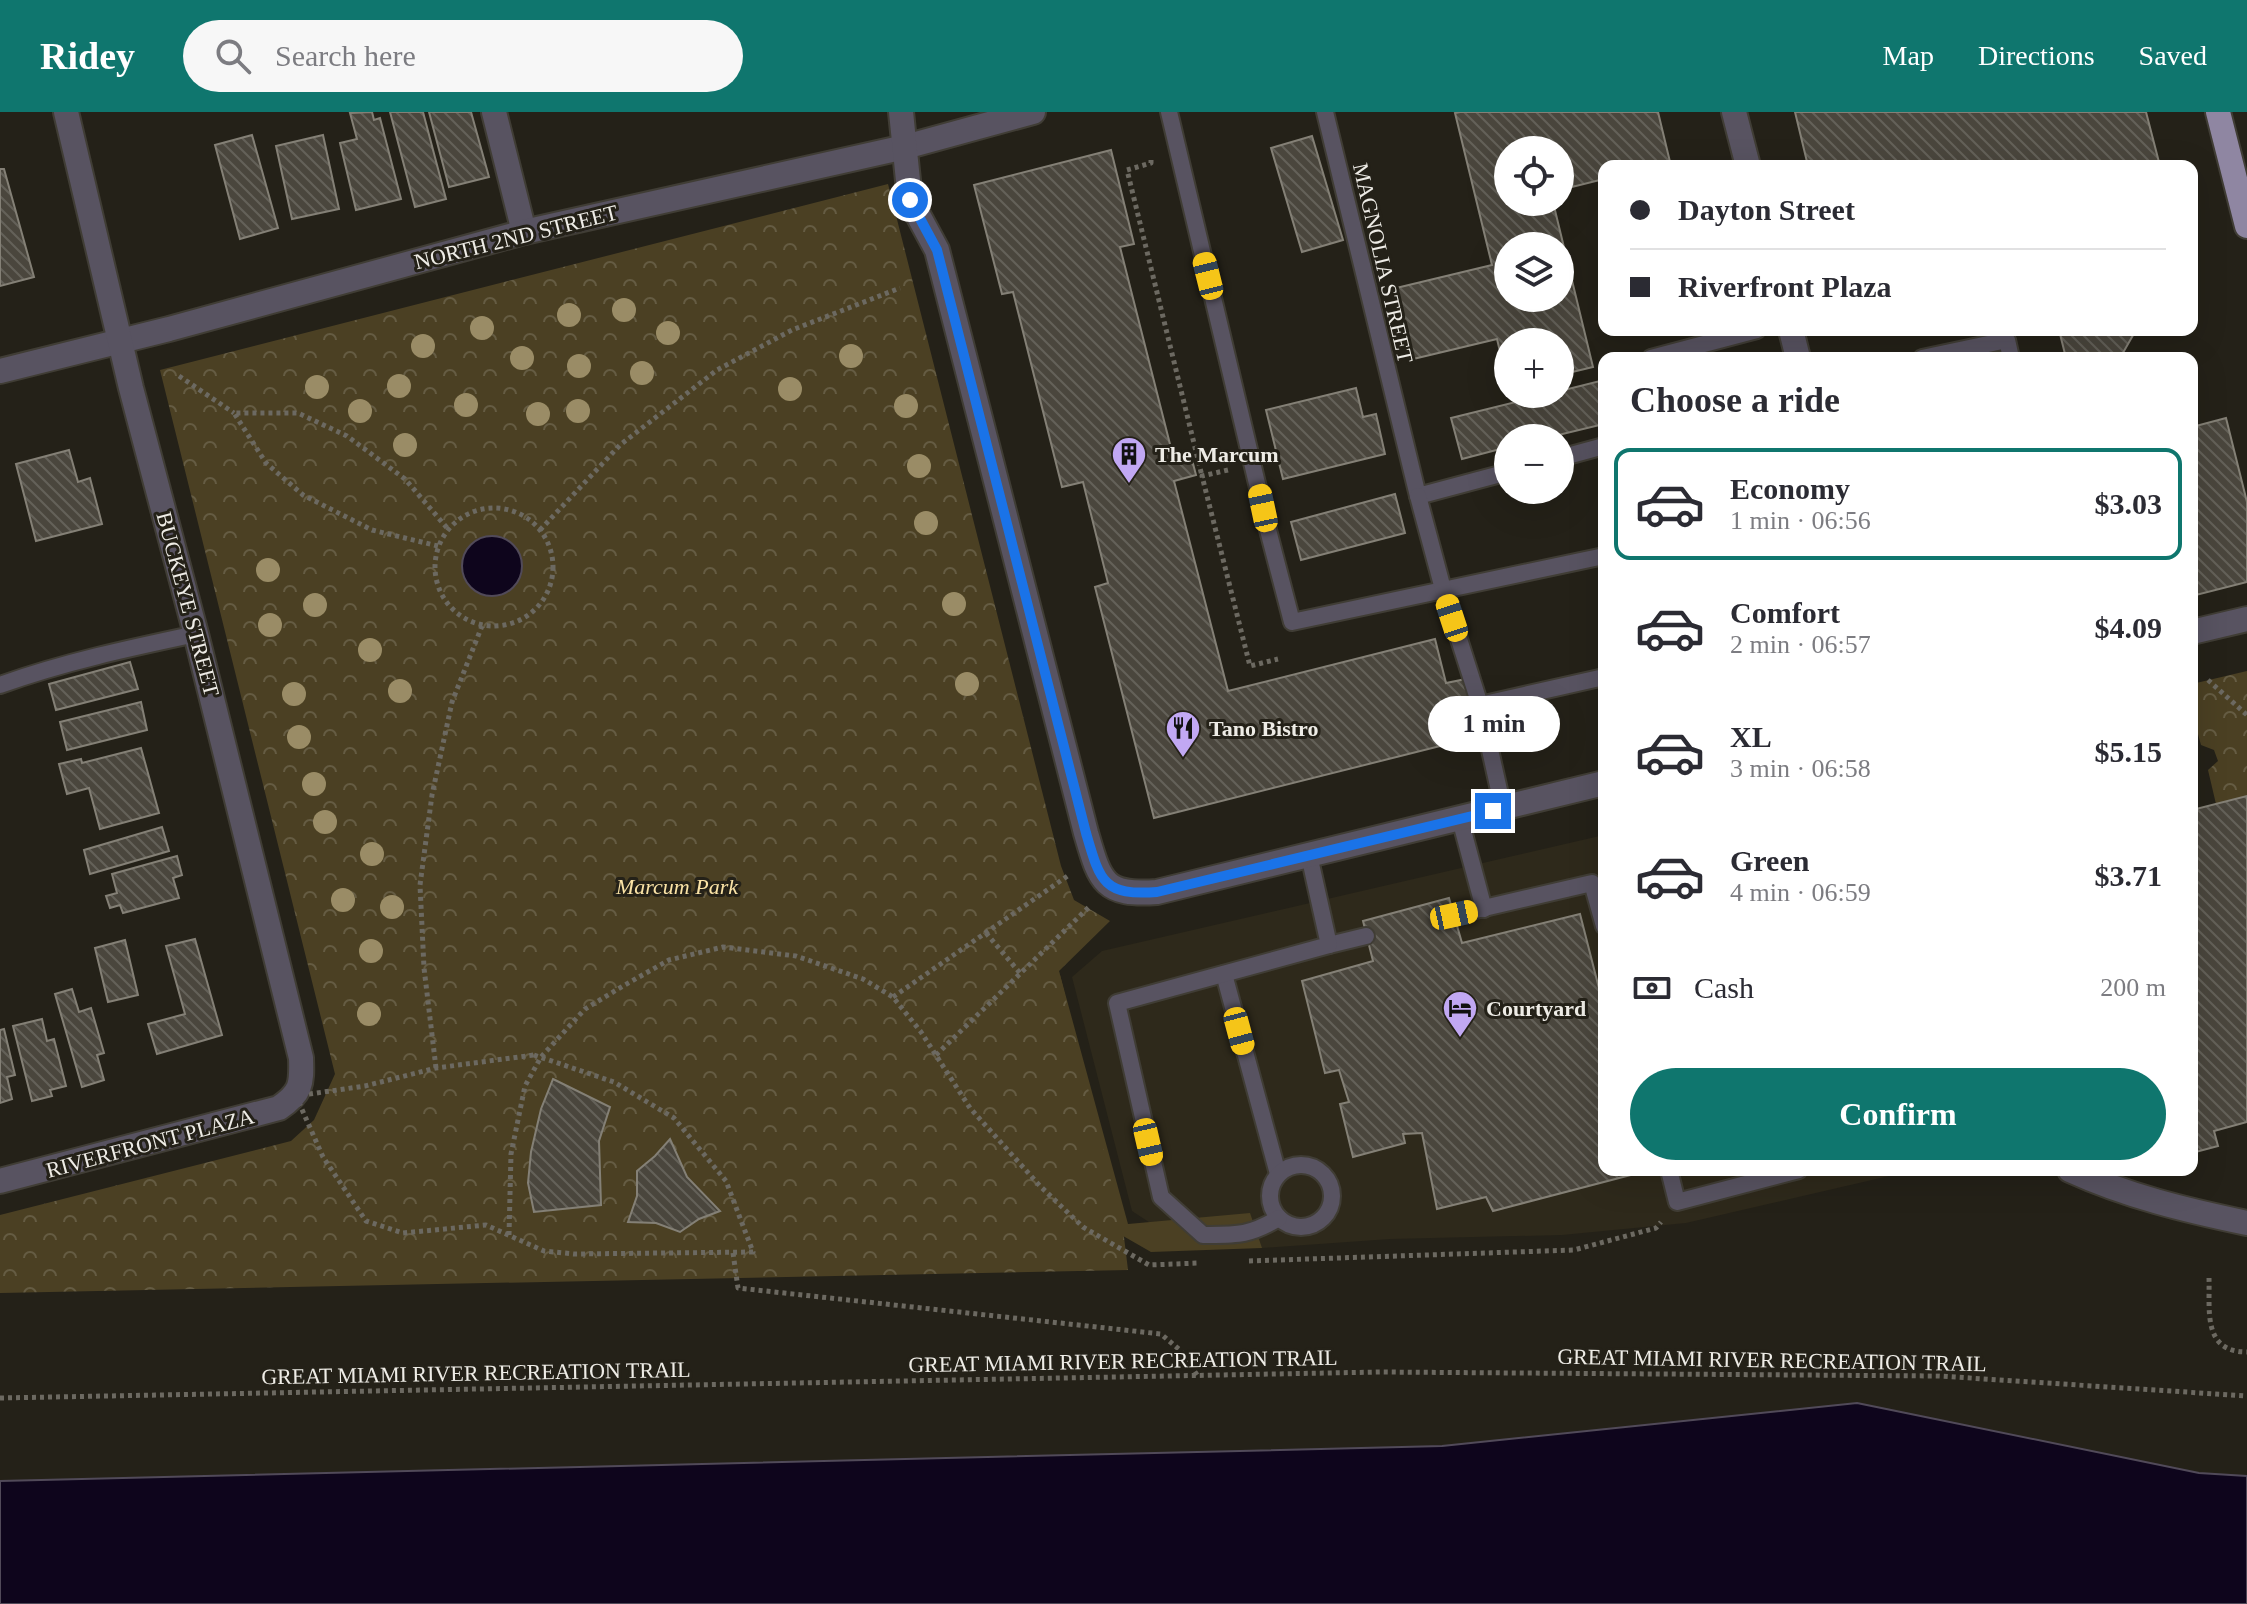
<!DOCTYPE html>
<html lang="en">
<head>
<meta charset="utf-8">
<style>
  body { margin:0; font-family:"Times New Roman",serif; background:#f7f7f7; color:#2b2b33; height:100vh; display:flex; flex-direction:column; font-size:30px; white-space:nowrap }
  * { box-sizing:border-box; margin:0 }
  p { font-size:26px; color:#7c7c81 }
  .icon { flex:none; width:44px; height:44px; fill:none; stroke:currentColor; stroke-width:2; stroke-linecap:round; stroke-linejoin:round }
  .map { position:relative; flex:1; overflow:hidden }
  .panel { position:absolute; left:1598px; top:240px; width:600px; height:824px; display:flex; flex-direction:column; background:#fff; border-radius:16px; box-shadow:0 8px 32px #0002 }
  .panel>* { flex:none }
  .guide { position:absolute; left:1598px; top:48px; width:600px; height:176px; border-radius:16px; box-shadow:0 8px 32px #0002; display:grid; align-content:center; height:176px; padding:0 32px; background:#fff }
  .tools { position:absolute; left:1494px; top:24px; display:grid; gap:16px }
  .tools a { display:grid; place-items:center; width:80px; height:80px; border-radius:50%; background:#fff; box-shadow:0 8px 32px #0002; font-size:40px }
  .end { position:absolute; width:36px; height:36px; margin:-18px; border:10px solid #1a73e8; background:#fff; box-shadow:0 0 0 4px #fff }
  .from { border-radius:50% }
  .bubble { position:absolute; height:56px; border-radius:28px; background:#fff; box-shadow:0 8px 32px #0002; font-size:26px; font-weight:700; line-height:56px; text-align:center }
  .car { position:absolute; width:24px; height:48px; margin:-24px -12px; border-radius:10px; box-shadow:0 0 6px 2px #0007; background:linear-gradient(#f5c518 24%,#345 0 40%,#f5c518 0 76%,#345 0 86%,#f5c518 0) }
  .guide b { display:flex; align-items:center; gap:28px; height:76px; font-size:30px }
  .guide b+b { border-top:2px solid #e1e1e2 }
  .guide i { width:20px; height:20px; background:#2b2b33 }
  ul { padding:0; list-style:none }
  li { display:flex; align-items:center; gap:24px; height:112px; margin:0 16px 12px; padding:0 16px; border:4px solid transparent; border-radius:16px }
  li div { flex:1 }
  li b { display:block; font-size:30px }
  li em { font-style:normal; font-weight:700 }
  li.selected { border-color:#0f766e }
  li>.icon { width:72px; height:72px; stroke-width:1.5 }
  h2 { padding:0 32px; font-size:36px; line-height:96px }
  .pay { display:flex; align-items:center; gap:20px; height:88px; padding:0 32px; font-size:30px }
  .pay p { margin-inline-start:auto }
  .cta { display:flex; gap:16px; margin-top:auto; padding:16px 32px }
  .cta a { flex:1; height:92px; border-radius:48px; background:#0f766e; color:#fff; font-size:32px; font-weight:700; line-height:92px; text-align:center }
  header { display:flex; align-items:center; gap:48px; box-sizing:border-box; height:112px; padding:0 40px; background:#0f766e; color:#fff }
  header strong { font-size:38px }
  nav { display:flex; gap:44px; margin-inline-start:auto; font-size:28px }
  .search { width:560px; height:72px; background:#f7f7f7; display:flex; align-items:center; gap:20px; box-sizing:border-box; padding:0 28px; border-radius:44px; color:#7c7c81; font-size:30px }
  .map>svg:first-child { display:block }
  .built { fill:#2e291b }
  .grass { fill:#4b4023 }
  .park { fill:url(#park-crowns) }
  .water { fill:#0e051c; stroke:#514a59; stroke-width:2 }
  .building { fill:url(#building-back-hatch); stroke:#848076; stroke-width:2; fill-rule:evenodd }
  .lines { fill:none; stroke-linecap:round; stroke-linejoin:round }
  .service-casing { stroke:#403d35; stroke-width:20 }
  .minor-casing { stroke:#403d35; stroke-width:28 }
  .tertiary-casing { stroke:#403d35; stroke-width:28 }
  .primary-casing { stroke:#403d35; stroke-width:28 }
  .path { stroke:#6c6961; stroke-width:5; stroke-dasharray:4 4; stroke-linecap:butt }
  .service { stroke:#585361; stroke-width:16 }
  .minor { stroke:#585361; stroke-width:24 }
  .tertiary { stroke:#585361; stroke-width:24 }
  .primary { stroke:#8f86a2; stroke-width:24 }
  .tree { fill:#9a8c66 }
  .route { stroke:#1a73e8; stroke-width:10 }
  .labels { text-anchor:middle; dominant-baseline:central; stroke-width:6; stroke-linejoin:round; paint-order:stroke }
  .street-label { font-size:22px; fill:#eeece6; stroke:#242118 }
  .poi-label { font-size:22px; font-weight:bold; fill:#eeece6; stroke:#242118; text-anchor:start }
  .park-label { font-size:22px; font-style:italic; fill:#fae3a6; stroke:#242118 }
</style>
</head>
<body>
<header>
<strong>Ridey</strong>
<div class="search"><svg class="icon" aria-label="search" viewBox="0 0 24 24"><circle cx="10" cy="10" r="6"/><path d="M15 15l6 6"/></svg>Search here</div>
<nav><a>Map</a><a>Directions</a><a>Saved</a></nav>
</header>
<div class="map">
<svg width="2247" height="1492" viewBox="0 0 2247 1492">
  <defs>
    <pattern id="park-crowns" width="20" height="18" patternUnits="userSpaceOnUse" patternTransform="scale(2)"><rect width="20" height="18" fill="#4b4023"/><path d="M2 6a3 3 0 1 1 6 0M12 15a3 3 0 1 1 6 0" fill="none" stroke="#655c43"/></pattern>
    <pattern id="building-back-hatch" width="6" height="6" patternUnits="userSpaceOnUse" patternTransform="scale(2)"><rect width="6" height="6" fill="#4a463d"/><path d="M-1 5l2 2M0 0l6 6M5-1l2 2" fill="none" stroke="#646159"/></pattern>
  </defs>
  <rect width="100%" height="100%" fill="#242118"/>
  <path class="built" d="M1604,723v335h311l-229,53 -124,12 -172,4 -128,9 -75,-1 -55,-36 -60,-234 30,-26z"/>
  <path class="grass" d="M1059,859l69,253 122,-11 12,35 -111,4 -54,-31z"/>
  <g class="park">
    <path d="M888,72l173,682 13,34 36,21 -51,50 64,258 5,41 -1128,23v-78l291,-74 23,-21 21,-46 -175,-704z"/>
    <path d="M2247,559v125l-31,8 -8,-34 10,-9 -4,-11 -13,-5 -9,-33v-28z"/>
  </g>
  <g class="water">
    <circle cx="492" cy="454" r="30"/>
    <path d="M1857,1291l342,70 48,3v128h-2247v-123l1442,-35z"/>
  </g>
  <g class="building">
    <path d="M372,0l2,8 6,-2 21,81 -45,11 -16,-67 17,-4 -7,-26z"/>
    <path d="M390,0h33l23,87 -31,8z"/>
    <path d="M429,0h42l18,65 -40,10z"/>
    <path d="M1460,0h198l13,54h-67v13l-44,11v-40h-52v52h45l40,165 -33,8v-33h-52v43l-11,-46 -88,21 -17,-71 100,-24 -37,-152zM1508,134h52v52h-52z"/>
    <path d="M1795,0h351l14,54h-352z"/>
    <path d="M252,23l26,93 -38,11 -25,-94z"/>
    <path d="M323,23l16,74 -47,10 -16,-73z"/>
    <path d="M1312,24l31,104 -41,12 -31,-104z"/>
    <path d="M1111,38l23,94 -14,3 53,209 17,-4 6,23 -22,6 54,210 207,-52 11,44 20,-4 14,57 -326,82 -59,-231 13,-4 -25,-101 -21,5 -49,-195 -11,2 -28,-109z"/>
    <path d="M0,57h4l30,108 -34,9z"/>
    <path d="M2059,218h77l-16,28h-54z"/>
    <path d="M1604,268v44l-58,14h-38v9l-46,12 -11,-41 97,-24h12v-3z"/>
    <path d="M1356,276l7,29 13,-3 9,40 -102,25 -17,-69z"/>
    <path d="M2226,306l21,84v80l-55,14v-169z"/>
    <path d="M69,338l9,32 12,-4 12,46 -66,17 -20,-77z"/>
    <path d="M1395,382l10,39 -104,27 -10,-38z"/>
    <path d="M130,550l8,27 -82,21 -7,-26z"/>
    <path d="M141,590l6,28 -80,20 -7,-28z"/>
    <path d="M141,636l18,65 -59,16 -11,-41 -22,6 -8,-30 22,-5 1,4z"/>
    <path d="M2247,684v326l-33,9 4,15 -26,7v-343z"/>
    <path d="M162,715l7,24 -79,23 -6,-24z"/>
    <path d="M177,744l5,19 -9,3 6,20 -56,15 -3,-8 -10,3 -4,-12 11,-3 -5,-19z"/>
    <path d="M1449,786l13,45 118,-29 24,94v162l42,1 -153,40 -7,-14 -49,12 -15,-76 -19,1 2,9 -52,14 -13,-53 9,-2 -10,-32 -14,3 -23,-92 71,-20 -10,-40z"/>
    <path d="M195,827l27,96 -65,19 -9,-30 37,-10 -19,-68z"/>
    <path d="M125,828l13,55 -30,7 -13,-54z"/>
    <path d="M72,877l7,23 12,-4 13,45 -7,2 7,25 -22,7 -27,-93z"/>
    <path d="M42,907l5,22 7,-2 12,47 -16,4 2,6 -20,5 -19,-75z"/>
    <path d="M4,917l11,46 -8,2 5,22 -12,4v-73z"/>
    <path d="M553,967l57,28 -11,34 2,64 -67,7 -6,-29 3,-31 10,-43z"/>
    <path d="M670,1027l17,38 33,34 -21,8 -19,13 -24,-9 -28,-1 9,-26v-25l18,-15z"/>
  </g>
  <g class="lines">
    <g class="service-casing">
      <g id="service">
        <path d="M1169,0l99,418 24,92 312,-66"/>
        <path d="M1325,0l93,384 90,-24"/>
        <path d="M1651,246l106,-28"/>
        <path d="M1922,246l85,-18 4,18"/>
        <path d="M1560,346l44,-12"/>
        <path d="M1418,384l25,93 37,116 124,-28"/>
        <path d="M0,573c64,-23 130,-37 196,-51"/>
        <path d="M1480,593l23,103"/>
        <path d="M1460,707l24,90"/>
        <path d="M1454,803l138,-32 12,43"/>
        <path d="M1329,833l37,-9"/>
        <path d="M1224,862l54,200"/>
        <circle cx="1301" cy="1084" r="31"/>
        <path d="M1669,1058l8,32 122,-32"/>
        <path d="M1279,1106c-30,18 -42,17 -76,17l-42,-38 -44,-194 212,-58 -20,-90"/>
      </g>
    </g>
    <g class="minor-casing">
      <g id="minor">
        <path d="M494,0l30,120"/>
        <path d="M1734,0l14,54"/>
        <path d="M1791,218l7,28"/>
        <path d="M0,259l169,-42 355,-97 381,-85 128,-35"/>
        <path d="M2070,1058c57,26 115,40 177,53"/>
        <path d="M0,1069l279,-73c22,-15 23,-23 22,-50l-105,-424 -65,-246 -65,-276"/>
      </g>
    </g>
    <g class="tertiary-casing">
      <g id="tertiary">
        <path d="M901,0l9,88 27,50 149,583c14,48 17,63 71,59l447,-109"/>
        <path d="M2192,520l55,-13"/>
      </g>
    </g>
    <g class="primary-casing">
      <path id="primary" d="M2218,0l29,114"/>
    </g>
    <g class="path">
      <path d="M1151,48v3l-24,7 75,306"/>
      <path d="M179,264l55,37"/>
      <path d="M1228,358l-26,6 48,190 28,-7"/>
      <circle cx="494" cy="455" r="59"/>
      <path d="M540,418l80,-85 97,-75 75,-40 108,-42"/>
      <path d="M438,434l-66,-16 -69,-35 -37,-32 -32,-50h64l49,23 58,43 43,50"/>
      <path d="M2208,568l39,35"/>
      <path d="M986,821l34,40"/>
      <path d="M893,885l176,-122"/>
      <path d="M534,943l80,27 60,36 52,63 27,71 -179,2 -30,-3 -58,-26 -83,8 -37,-12 -43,-64 -27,-61 69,-10 71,-18z"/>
      <path d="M936,943l153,-148"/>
      <path d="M436,956l-12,-100 -4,-83 12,-90 20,-93 30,-76"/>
      <path d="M509,1123l2,-81 14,-68 16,-29 44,-48 38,-23 46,-26 54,-13 73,9 67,23 30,18 28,35 49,76 70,78 43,41 66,38 50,-2"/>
      <path d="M733,1141l5,35 423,46 20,17 16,24"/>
      <path d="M1249,1149l325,-11 82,-22 5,-6"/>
      <path d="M2209,1166c1,32 -7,74 38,74"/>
      <path d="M0,1286l1380,-26 559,4 308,20"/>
    </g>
    <use href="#service" class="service"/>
    <use href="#minor" class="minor"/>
    <use href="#tertiary" class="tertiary"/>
    <use href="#primary" class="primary"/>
  </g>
  <g class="tree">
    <circle cx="624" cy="198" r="12"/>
    <circle cx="569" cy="203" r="12"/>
    <circle cx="482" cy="216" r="12"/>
    <circle cx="668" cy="221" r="12"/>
    <circle cx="423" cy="234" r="12"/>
    <circle cx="851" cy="244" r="12"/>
    <circle cx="522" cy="246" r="12"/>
    <circle cx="579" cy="254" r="12"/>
    <circle cx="642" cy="261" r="12"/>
    <circle cx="399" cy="274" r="12"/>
    <circle cx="317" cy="275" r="12"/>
    <circle cx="790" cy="277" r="12"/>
    <circle cx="466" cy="293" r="12"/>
    <circle cx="906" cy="294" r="12"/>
    <circle cx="360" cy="299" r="12"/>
    <circle cx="578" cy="299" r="12"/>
    <circle cx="538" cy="302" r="12"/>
    <circle cx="405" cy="333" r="12"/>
    <circle cx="919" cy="354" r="12"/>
    <circle cx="926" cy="411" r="12"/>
    <circle cx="268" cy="458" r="12"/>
    <circle cx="954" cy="492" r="12"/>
    <circle cx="315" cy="493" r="12"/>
    <circle cx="270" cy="513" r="12"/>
    <circle cx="370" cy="538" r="12"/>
    <circle cx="967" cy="572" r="12"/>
    <circle cx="400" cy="579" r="12"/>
    <circle cx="294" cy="582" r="12"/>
    <circle cx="299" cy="625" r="12"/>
    <circle cx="314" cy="672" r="12"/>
    <circle cx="325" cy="710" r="12"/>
    <circle cx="372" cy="742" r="12"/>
    <circle cx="343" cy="788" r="12"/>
    <circle cx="392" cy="795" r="12"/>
    <circle cx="371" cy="839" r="12"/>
    <circle cx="369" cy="902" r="12"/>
  </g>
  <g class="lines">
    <path class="route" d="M910,88l27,50 149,583c14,48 17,63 71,59l336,-81"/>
  </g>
  <defs>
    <g id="building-pin" transform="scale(1.8)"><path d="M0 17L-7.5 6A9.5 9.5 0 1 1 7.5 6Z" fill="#c1a8f3" stroke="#242118"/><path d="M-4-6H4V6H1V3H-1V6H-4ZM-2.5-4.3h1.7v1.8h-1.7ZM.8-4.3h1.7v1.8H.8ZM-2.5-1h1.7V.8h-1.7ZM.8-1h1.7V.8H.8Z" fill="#111"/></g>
    <g id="restaurant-pin" transform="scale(1.8)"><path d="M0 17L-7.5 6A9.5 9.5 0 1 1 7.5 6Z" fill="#c1a8f3" stroke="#242118"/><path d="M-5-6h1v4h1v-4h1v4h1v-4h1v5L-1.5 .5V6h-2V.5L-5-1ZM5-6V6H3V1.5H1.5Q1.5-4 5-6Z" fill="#111"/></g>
    <g id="hotel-pin" transform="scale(1.8)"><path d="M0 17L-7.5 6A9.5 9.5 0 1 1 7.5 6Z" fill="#c1a8f3" stroke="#242118"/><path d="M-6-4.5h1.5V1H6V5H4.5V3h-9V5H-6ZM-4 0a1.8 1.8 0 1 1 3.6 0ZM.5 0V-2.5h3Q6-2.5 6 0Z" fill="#111"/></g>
  </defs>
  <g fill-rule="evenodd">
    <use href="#building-pin" x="1129" y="342"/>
    <use href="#restaurant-pin" x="1183" y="616"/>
    <use href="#hotel-pin" x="1460" y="896"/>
  </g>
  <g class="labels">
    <g class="street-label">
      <text transform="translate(516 125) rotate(-14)">NORTH 2ND STREET</text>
      <text transform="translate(1383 151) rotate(77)">MAGNOLIA STREET</text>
      <text transform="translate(188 492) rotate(75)">BUCKEYE STREET</text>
      <text transform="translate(150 1031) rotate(-15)">RIVERFRONT PLAZA</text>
      <text transform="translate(1772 1248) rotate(1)">GREAT MIAMI RIVER RECREATION TRAIL</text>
      <text transform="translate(1123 1249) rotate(-1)">GREAT MIAMI RIVER RECREATION TRAIL</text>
      <text transform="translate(476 1261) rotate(-1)">GREAT MIAMI RIVER RECREATION TRAIL</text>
    </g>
    <g class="poi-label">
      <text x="1155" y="342">The Marcum</text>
      <text x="1209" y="616">Tano Bistro</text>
      <text x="1486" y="896">Courtyard</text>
    </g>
    <g class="park-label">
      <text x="677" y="774">Marcum Park</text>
    </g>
  </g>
</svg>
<div class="tools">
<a><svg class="icon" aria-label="locate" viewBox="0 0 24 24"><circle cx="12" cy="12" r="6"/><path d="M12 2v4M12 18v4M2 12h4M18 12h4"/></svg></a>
<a><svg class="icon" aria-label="layers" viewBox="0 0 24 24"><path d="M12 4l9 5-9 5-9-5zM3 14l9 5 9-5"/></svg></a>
<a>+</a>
<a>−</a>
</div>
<i class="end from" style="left:910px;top:88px"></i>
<i class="end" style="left:1493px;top:699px"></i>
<div class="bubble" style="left:1428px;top:584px;width:132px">1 min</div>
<i class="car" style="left:1208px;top:164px;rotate:346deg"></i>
<i class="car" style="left:1263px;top:396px;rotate:348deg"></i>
<i class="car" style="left:1452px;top:506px;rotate:342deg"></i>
<i class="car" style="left:1454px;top:803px;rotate:78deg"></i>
<i class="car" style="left:1239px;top:919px;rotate:165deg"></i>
<i class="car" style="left:1148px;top:1030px;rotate:167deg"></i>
<div class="guide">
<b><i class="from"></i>Dayton Street</b>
<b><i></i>Riverfront Plaza</b>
</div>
<section class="panel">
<h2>Choose a ride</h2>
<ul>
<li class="selected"><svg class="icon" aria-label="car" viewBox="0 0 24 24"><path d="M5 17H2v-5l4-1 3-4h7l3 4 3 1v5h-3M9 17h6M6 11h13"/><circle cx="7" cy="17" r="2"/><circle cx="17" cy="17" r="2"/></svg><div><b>Economy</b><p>1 min · 06:56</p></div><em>$3.03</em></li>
<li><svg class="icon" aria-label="car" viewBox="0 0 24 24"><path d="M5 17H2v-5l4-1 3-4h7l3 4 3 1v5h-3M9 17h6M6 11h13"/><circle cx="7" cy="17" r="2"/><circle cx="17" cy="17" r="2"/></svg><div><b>Comfort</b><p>2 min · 06:57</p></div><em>$4.09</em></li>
<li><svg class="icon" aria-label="car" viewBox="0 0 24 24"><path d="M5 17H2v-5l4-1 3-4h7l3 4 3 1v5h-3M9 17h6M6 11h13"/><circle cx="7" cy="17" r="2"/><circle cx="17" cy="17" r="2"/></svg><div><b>XL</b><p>3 min · 06:58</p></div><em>$5.15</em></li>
<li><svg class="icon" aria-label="car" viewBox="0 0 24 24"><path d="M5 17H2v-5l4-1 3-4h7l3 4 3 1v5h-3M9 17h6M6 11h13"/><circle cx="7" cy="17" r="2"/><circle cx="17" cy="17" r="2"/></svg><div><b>Green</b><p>4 min · 06:59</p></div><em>$3.71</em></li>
</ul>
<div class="pay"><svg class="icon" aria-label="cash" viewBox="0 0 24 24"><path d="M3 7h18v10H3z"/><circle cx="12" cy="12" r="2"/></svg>Cash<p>200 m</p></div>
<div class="cta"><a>Confirm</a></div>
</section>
</div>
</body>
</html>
